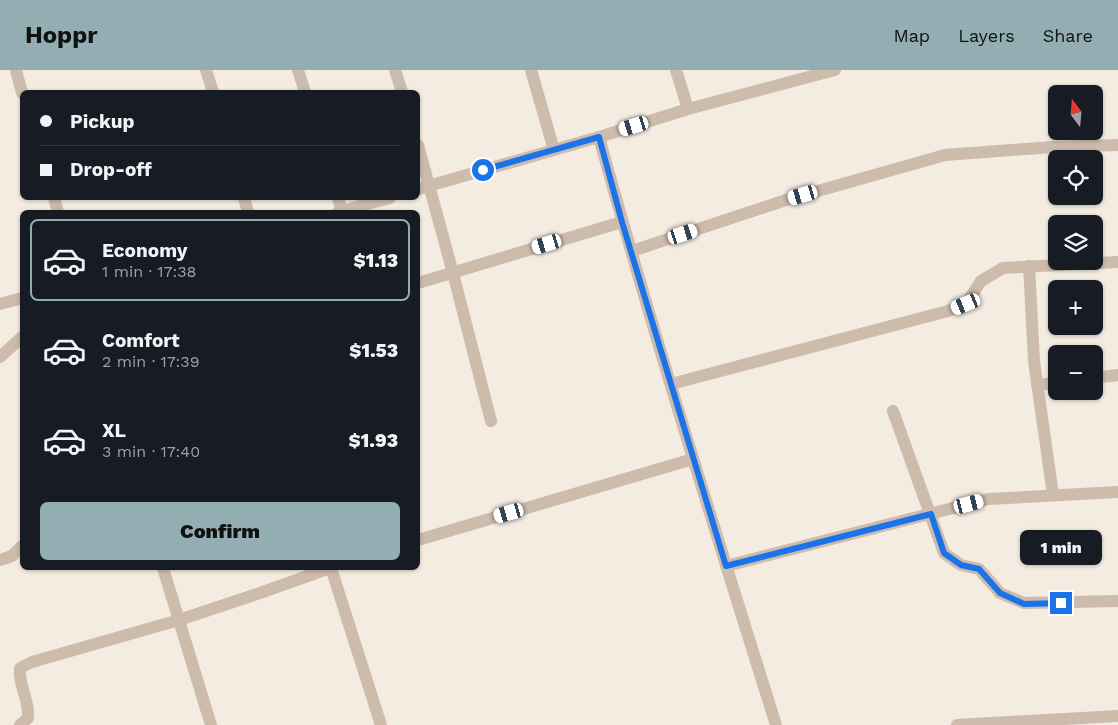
<!DOCTYPE html>
<html lang="en">
<head>
<meta charset="utf-8">
<style>
  body { margin:0; font-family:"Work Sans",sans-serif; background:#20242c; color:#f1f3f6; height:100vh; display:flex; flex-direction:column; font-size:19px; white-space:nowrap }
  * { box-sizing:border-box; margin:0 }
  p { font-size:16px; color:#9ea1a6 }
  .icon { flex:none; width:28px; height:28px; fill:none; stroke:currentColor; stroke-width:2; stroke-linecap:round; stroke-linejoin:round }
  .map { position:relative; flex:1; overflow:hidden }
  .panel { position:absolute; left:20px; top:140px; width:400px; height:360px; display:flex; flex-direction:column; background:#171b24; border-radius:8px; box-shadow:0 1px 4px #0004 }
  .panel>* { flex:none }
  .top-card { position:absolute; left:20px; top:20px; width:400px; height:110px; border-radius:8px; box-shadow:0 1px 4px #0004; display:grid; align-content:center; height:110px; padding:0 20px; background:#171b24 }
  .needle { width:32px; rotate:344deg }
  .buttons { position:absolute; left:1048px; top:15px; display:grid; gap:10px }
  .buttons a { display:grid; place-items:center; width:55px; height:55px; border-radius:8px; background:#171b24; box-shadow:0 1px 4px #0004; font-size:25px }
  .end { position:absolute; width:22px; height:22px; margin:-11px; border:6px solid #1a73e8; background:#fff; box-shadow:0 0 0 2px #fff }
  .from { border-radius:50% }
  .bubble { position:absolute; height:35px; border-radius:8px; background:#171b24; box-shadow:0 1px 4px #0004; font-size:16px; font-weight:800; line-height:35px; text-align:center }
  .car { position:absolute; width:15px; height:30px; margin:-15px -8px; border-radius:6px; box-shadow:0 0 4px 1px #0007; background:linear-gradient(#fff 24%,#345 0 40%,#fff 0 76%,#345 0 86%,#fff 0) }
  .top-card b { display:flex; align-items:center; gap:18px; height:48px; font-size:19px }
  .top-card b+b { border-top:1px solid #363941 }
  .top-card i { width:12px; height:12px; background:#f1f3f6 }
  ul { padding:9px 0 0; list-style:none }
  li { display:flex; align-items:center; gap:15px; height:82px; margin:0 10px 8px; padding:0 10px; border:2px solid transparent; border-radius:8px }
  li div { flex:1 }
  li b { display:block; font-size:19px }
  li em { font-style:normal; font-weight:800 }
  li.on { border-color:#92aeb2 }
  li>.icon { width:45px; height:45px; stroke-width:1.5 }
  .action { display:flex; gap:10px; margin-top:auto; padding:10px 20px }
  .action a { flex:1; height:58px; border-radius:8px; background:#92aeb2; color:#111; font-size:20px; font-weight:800; line-height:58px; text-align:center }
  header { display:flex; align-items:center; gap:30px; box-sizing:border-box; height:70px; padding:0 25px; background:#92aeb2; color:#111 }
  header strong { font-size:24px }
  nav { display:flex; gap:28px; margin-inline-start:auto; font-size:18px }
  .map>svg:first-child { display:block }
  .lines { fill:none; stroke-linecap:round; stroke-linejoin:round }
  .minor { stroke:#cdbbac; stroke-width:12 }
  .tertiary { stroke:#cdbbac; stroke-width:12 }
  .route { stroke:#1a73e8; stroke-width:6 }
</style>
</head>
<body>
<header>
<strong>Hoppr</strong>
<nav><a>Map</a><a>Layers</a><a>Share</a></nav>
</header>
<div class="map">
<svg width="1118" height="655" viewBox="0 0 1118 655">
  <rect width="100%" height="100%" fill="#f4ebe1"/>
  <g class="lines">
    <g class="minor">
      <path d="M16,0l6,23"/>
      <path d="M206,0l7,22"/>
      <path d="M298,0l7,22"/>
      <path d="M395,0l7,22"/>
      <path d="M531,0l23,80"/>
      <path d="M676,0l12,39"/>
      <path d="M418,75l35,128 38,148"/>
      <path d="M418,119l181,-52 89,-28 147,-39"/>
      <path d="M54,128l4,14"/>
      <path d="M244,128l4,14"/>
      <path d="M338,128l4,13"/>
      <path d="M338,142l52,-14"/>
      <path d="M632,181l154,-51 159,-45 107,-8 66,-2"/>
      <path d="M1029,196l5,95 19,134"/>
      <path d="M418,213l204,-61"/>
      <path d="M0,234l22,-6"/>
      <path d="M0,287l22,-20"/>
      <path d="M1094,308l24,-3"/>
      <path d="M671,314l277,-73 18,-7 15,-23 22,-13 115,-6"/>
      <path d="M1037,315l19,-2"/>
      <path d="M893,341l51,142 17,12 18,4 21,24 24,10 94,-2"/>
      <path d="M418,470l275,-81"/>
      <path d="M0,490l12,-4 10,-10"/>
      <path d="M726,496l262,-67 130,-7"/>
      <path d="M163,498l48,157"/>
      <path d="M331,498l50,157"/>
      <path d="M20,655l8,-7c2,-18 -10,-32 -8,-50l12,-6 147,-42 81,-27 70,-25"/>
      <path d="M957,655l161,-9"/>
    </g>
    <path class="tertiary" d="M599,67c54,197 116,393 177,588"/>
  </g>
  <g class="lines">
    <path class="route" d="M483,100l116,-33 23,85 104,344 205,-52 13,39 17,12 18,4 21,24 24,11 37,-1"/>
  </g>
</svg>
<div class="buttons">
<a><svg class="needle" viewBox="-14 -14 28 28"><path d="M0-13l5 13h-10z" fill="#e53935"/><path d="M0 13l5-13h-10z" fill="#9ea1a6"/></svg></a>
<a><svg class="icon" aria-label="locate" viewBox="0 0 24 24"><circle cx="12" cy="12" r="6"/><path d="M12 2v4M12 18v4M2 12h4M18 12h4"/></svg></a>
<a><svg class="icon" aria-label="layers" viewBox="0 0 24 24"><path d="M12 4l9 5-9 5-9-5zM3 14l9 5 9-5"/></svg></a>
<a>+</a>
<a>−</a>
</div>
<i class="end from" style="left:483px;top:100px"></i>
<i class="end" style="left:1061px;top:533px"></i>
<div class="bubble" style="left:1020px;top:460px;width:82px">1 min</div>
<i class="car" style="left:634px;top:56px;rotate:253deg"></i>
<i class="car" style="left:803px;top:125px;rotate:254deg"></i>
<i class="car" style="left:683px;top:164px;rotate:72deg"></i>
<i class="car" style="left:547px;top:174px;rotate:253deg"></i>
<i class="car" style="left:966px;top:234px;rotate:248deg"></i>
<i class="car" style="left:969px;top:434px;rotate:76deg"></i>
<i class="car" style="left:509px;top:443px;rotate:254deg"></i>
<div class="top-card">
<b><i class="from"></i>Pickup</b>
<b><i></i>Drop-off</b>
</div>
<section class="panel">
<ul>
<li class="on"><svg class="icon" aria-label="car" viewBox="0 0 24 24"><path d="M5 17H2v-5l4-1 3-4h7l3 4 3 1v5h-3M9 17h6M6 11h13"/><circle cx="7" cy="17" r="2"/><circle cx="17" cy="17" r="2"/></svg><div><b>Economy</b><p>1 min · 17:38</p></div><em>$1.13</em></li>
<li><svg class="icon" aria-label="car" viewBox="0 0 24 24"><path d="M5 17H2v-5l4-1 3-4h7l3 4 3 1v5h-3M9 17h6M6 11h13"/><circle cx="7" cy="17" r="2"/><circle cx="17" cy="17" r="2"/></svg><div><b>Comfort</b><p>2 min · 17:39</p></div><em>$1.53</em></li>
<li><svg class="icon" aria-label="car" viewBox="0 0 24 24"><path d="M5 17H2v-5l4-1 3-4h7l3 4 3 1v5h-3M9 17h6M6 11h13"/><circle cx="7" cy="17" r="2"/><circle cx="17" cy="17" r="2"/></svg><div><b>XL</b><p>3 min · 17:40</p></div><em>$1.93</em></li>
</ul>
<div class="action"><a>Confirm</a></div>
</section>
</div>
</body>
</html>
